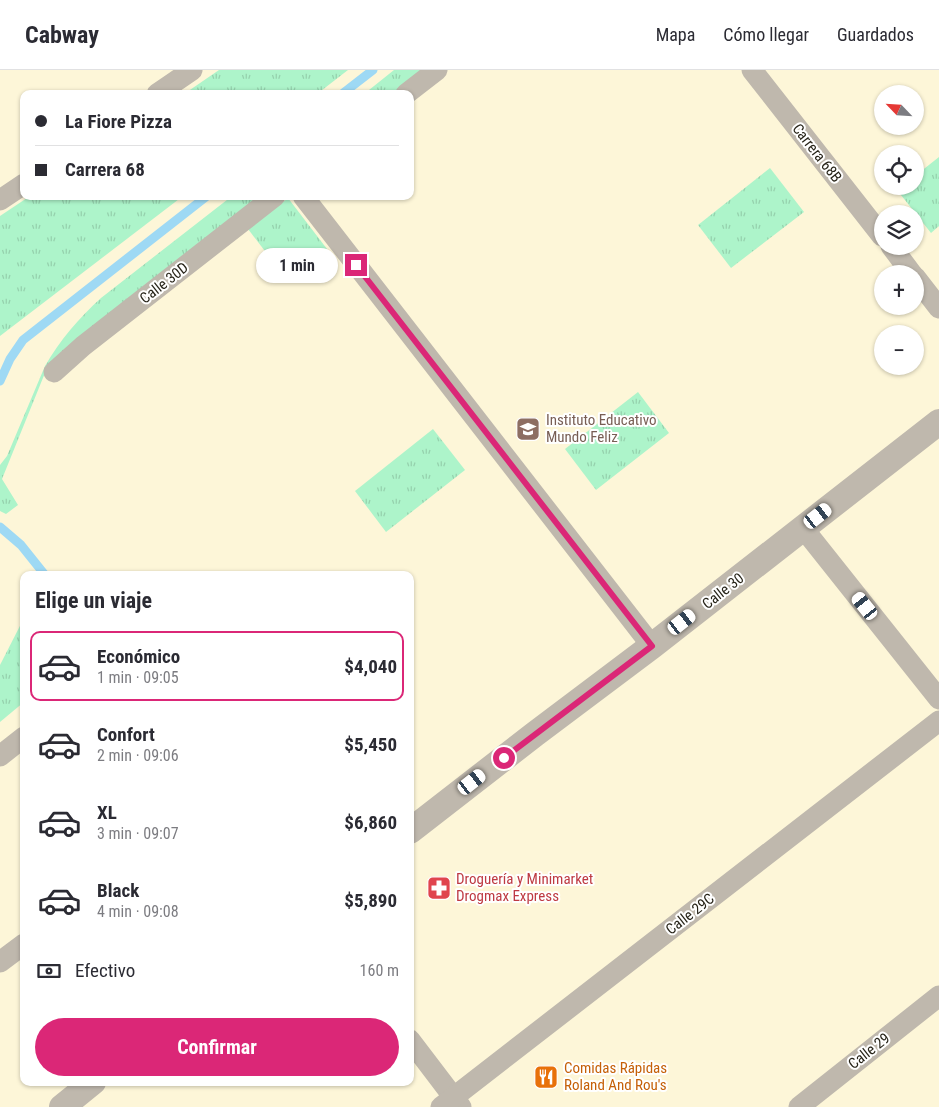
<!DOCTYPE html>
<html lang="es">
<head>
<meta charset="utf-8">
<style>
  body { margin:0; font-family:"Roboto Condensed",sans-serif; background:#f7f7f7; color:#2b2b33; height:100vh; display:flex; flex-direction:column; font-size:19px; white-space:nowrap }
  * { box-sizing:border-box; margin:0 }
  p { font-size:16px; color:#7c7c81 }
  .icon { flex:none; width:28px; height:28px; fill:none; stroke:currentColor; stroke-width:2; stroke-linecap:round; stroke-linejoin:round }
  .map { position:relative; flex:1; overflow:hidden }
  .panel { position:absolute; left:20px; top:501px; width:394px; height:515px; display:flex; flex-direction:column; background:#fff; border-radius:10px; box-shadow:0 1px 4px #0004 }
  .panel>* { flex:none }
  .guide { position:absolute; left:20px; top:20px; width:394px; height:110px; border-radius:10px; box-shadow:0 1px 4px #0004; display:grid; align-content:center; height:110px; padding:0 15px; background:#fff }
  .needle { width:32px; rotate:295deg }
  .buttons { position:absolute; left:874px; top:15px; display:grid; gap:10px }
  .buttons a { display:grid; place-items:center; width:50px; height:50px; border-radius:50%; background:#fff; box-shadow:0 1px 4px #0004; font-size:25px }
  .end { position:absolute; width:22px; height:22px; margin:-11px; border:6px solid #db2777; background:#fff; box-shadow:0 0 0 2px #fff }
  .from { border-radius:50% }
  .bubble { position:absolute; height:35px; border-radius:18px; background:#fff; box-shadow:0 1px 4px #0004; font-size:16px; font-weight:700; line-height:35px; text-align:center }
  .car { position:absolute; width:15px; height:30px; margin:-15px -8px; border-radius:6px; box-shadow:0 0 4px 1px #0007; background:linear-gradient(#fff 24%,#345 0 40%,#fff 0 76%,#345 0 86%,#fff 0) }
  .guide b { display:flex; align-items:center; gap:18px; height:48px; font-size:19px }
  .guide b+b { border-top:1px solid #e1e1e2 }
  .guide i { width:12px; height:12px; background:#2b2b33 }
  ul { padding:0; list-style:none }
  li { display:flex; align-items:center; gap:15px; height:70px; margin:0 10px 8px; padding:0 5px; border:2px solid transparent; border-radius:10px }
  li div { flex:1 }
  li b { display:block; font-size:19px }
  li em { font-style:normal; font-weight:700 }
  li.on { border-color:#db2777 }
  li>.icon { width:45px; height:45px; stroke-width:1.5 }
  h2 { padding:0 15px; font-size:22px; line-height:60px }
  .pay { display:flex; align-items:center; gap:12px; height:55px; padding:0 15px; font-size:19px }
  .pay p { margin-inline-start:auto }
  .button { display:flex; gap:10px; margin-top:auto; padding:10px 15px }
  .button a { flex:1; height:58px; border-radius:30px; background:#db2777; color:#fff; font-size:20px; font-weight:700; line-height:58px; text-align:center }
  header { display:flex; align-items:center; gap:30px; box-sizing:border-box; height:70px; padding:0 25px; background:#fff; border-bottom:1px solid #e1e1e2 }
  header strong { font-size:24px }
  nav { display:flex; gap:28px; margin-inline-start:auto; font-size:18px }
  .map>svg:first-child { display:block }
  .grass { fill:url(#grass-tufts) }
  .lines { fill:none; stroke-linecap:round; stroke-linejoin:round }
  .stream { stroke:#9ed9f4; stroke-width:9 }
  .minor { stroke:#bfb8ad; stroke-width:21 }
  .tertiary { stroke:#bfb8ad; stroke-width:26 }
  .route { stroke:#db2777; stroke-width:6 }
  .labels { text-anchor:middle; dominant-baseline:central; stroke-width:4; stroke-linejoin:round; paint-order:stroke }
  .street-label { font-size:15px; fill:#262318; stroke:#fff }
  .education-label { font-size:15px; fill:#785e54; stroke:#fff; text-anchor:start }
  .health-label { font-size:15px; fill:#be3a42; stroke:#fff; text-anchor:start }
  .food-label { font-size:15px; fill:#c56008; stroke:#fff; text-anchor:start }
</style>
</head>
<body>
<header>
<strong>Cabway</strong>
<nav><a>Mapa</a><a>Cómo llegar</a><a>Guardados</a></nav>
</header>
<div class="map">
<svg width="939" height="1037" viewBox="0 0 939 1037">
  <defs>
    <pattern id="grass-tufts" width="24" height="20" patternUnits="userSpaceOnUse" patternTransform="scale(1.25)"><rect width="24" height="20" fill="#adf4ca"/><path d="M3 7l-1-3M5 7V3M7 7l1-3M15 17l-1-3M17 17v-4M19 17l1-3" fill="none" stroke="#95d1ad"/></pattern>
  </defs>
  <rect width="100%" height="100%" fill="#fdf6d8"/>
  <g class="grass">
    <path d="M219,0h129l-31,24h-133z"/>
    <path d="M394,0h33l-31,24h-32z"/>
    <path d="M939,87v69l-8,7 -34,-43 5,-4h13v-10z"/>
    <path d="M770,98l34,44 -73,56 -33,-43z"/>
    <path d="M30,126h153l-183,140v-120z"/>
    <path d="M232,126h30l-215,172 -45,111 16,26 -12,9 -6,-3v-46l7,-9 38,-90c15,-26 34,-48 56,-68z"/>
    <path d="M288,128l39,51 -40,31 -39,-51z"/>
    <path d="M638,322l31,41 -73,57 -31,-41z"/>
    <path d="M433,359l32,41 -79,62 -31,-41z"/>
    <path d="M24,548v84l-24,20v-57z"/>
  </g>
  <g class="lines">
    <g class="stream">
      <path d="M342,24l31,-24"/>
      <path d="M0,311l10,-22 13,-19 184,-144"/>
      <path d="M0,457l21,18 24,30"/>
    </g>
    <g class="minor">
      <path d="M752,0l130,166"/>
      <path d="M157,24l35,-24"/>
      <path d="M406,24l31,-24"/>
      <path d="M303,126l349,450"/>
      <path d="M0,130l24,-16"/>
      <path d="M891,176l21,28"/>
      <path d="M915,207l24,31"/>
      <path d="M54,302l29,-26 192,-150"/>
      <path d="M803,458l136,171"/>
      <path d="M0,686l24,-19"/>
      <path d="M0,892l24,-18"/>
      <path d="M410,970l51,67"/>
      <path d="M441,1037l498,-386"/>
      <path d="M799,1037l140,-111"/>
    </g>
    <g class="tertiary">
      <path d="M410,761l125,-97 117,-88 287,-224"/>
      <path d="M62,1037l31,-25"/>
    </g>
  </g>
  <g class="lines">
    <path class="route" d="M356,195l296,381 -148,112"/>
  </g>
  <defs>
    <g id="school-square" transform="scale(1.25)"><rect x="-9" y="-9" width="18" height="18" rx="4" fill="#8d6e63" stroke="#fff"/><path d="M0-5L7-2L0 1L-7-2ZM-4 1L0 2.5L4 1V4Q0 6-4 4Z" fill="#fff"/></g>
    <g id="pharmacy-square" transform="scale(1.25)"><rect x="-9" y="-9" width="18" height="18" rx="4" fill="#e0444e" stroke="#fff"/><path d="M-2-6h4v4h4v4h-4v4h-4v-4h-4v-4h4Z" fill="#fff"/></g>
    <g id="restaurant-square" transform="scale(1.25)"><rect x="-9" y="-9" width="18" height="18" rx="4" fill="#e8710a" stroke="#fff"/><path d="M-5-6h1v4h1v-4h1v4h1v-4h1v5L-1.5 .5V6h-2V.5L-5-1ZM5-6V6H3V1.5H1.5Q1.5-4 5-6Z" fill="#fff"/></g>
  </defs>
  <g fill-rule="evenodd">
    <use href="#school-square" x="528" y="359"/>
    <use href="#pharmacy-square" x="439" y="818"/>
    <use href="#restaurant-square" x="546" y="1007"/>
  </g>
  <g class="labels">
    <g class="street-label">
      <text transform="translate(817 83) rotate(52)">Carrera 68B</text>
      <text transform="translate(164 213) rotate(-38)">Calle 30D</text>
      <text transform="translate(723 521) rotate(-38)">Calle 30</text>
      <text transform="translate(690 844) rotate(-38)">Calle 29C</text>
      <text transform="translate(869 981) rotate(-38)">Calle 29</text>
    </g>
    <g class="education-label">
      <text x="546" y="350">Instituto Educativo<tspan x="546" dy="17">Mundo Feliz</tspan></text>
    </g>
    <g class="health-label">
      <text x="456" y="809">Droguería y Minimarket<tspan x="456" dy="17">Drogmax Express</tspan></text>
    </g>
    <g class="food-label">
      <text x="564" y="998">Comidas Rápidas<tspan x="564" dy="17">Roland And Rou's</tspan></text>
    </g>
  </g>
</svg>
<div class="buttons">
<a><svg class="needle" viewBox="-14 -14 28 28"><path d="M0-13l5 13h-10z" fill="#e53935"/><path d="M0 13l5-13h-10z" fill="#7c7c81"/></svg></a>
<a><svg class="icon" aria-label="locate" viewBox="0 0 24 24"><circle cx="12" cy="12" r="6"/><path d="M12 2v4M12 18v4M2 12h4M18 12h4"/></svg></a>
<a><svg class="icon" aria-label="layers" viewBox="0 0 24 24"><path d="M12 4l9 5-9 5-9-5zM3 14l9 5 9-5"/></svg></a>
<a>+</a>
<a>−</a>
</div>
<i class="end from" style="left:504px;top:688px"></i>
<i class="end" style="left:356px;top:195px"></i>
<div class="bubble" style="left:256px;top:178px;width:82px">1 min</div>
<i class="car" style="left:818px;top:446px;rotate:52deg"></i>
<i class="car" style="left:865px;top:536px;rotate:321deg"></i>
<i class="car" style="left:682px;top:552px;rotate:52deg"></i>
<i class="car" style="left:472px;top:712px;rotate:52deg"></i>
<div class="guide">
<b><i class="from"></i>La Fiore Pizza</b>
<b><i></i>Carrera 68</b>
</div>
<section class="panel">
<h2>Elige un viaje</h2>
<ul>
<li class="on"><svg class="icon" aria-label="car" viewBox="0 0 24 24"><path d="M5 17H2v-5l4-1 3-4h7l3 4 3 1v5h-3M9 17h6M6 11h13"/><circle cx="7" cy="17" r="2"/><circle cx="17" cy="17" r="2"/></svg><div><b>Económico</b><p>1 min · 09:05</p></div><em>$4,040</em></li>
<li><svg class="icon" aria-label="car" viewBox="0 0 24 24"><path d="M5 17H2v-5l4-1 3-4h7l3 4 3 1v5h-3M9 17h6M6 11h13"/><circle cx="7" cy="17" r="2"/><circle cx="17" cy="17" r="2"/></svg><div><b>Confort</b><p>2 min · 09:06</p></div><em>$5,450</em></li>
<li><svg class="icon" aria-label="car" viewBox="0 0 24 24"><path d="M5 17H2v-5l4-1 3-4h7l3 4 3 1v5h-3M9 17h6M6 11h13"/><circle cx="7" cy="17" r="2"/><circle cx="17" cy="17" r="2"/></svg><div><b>XL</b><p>3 min · 09:07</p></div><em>$6,860</em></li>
<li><svg class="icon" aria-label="car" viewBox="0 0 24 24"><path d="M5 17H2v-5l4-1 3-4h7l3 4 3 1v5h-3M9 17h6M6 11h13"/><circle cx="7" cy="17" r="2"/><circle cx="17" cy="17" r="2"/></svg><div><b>Black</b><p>4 min · 09:08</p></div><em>$5,890</em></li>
</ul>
<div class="pay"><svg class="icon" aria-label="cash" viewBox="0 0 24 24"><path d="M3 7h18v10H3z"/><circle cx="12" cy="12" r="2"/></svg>Efectivo<p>160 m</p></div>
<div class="button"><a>Confirmar</a></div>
</section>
</div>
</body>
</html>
